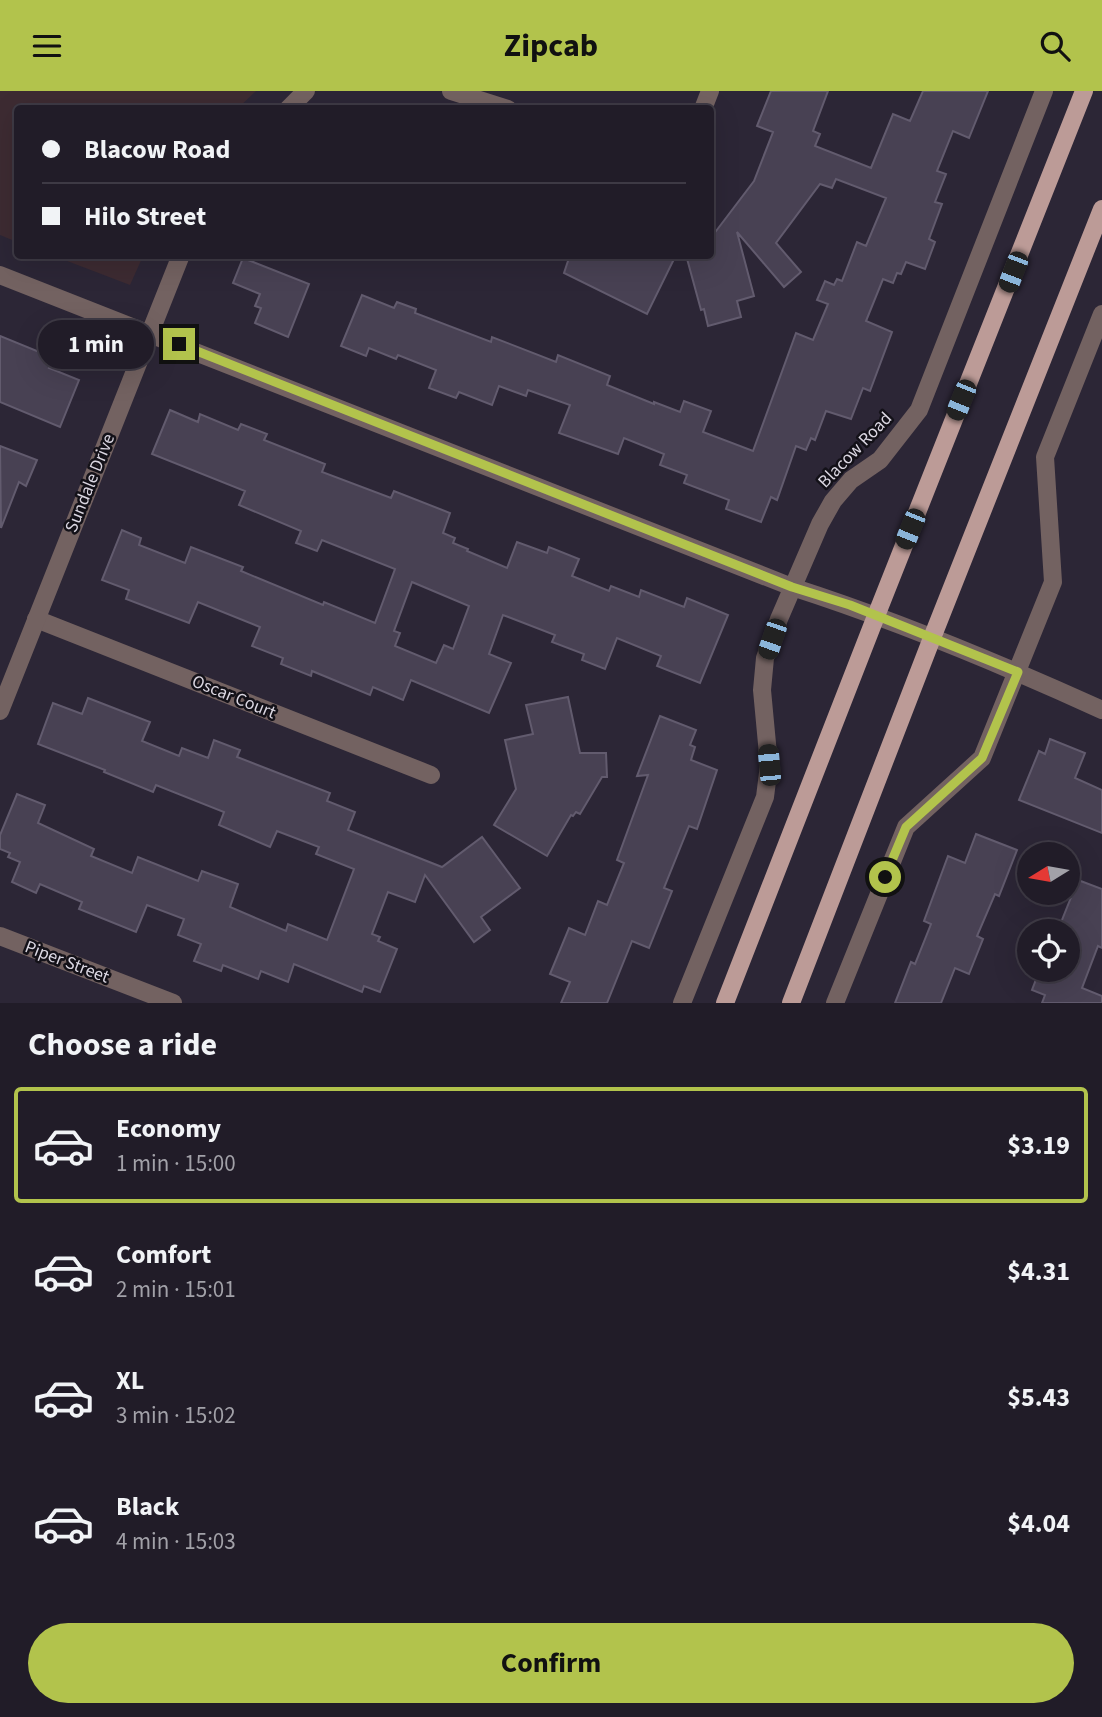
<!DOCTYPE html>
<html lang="en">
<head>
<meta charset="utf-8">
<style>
  body { margin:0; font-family:"Source Sans 3",sans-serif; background:#2d2934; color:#f1f3f6; height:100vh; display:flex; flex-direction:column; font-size:26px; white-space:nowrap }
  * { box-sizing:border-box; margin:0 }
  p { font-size:23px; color:#a2a1a8 }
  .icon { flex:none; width:38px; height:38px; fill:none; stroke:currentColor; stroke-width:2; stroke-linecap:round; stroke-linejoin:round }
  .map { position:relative; height:912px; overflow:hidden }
  .panel { display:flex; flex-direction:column; background:#211c28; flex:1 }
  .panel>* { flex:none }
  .guide { position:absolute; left:14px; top:14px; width:700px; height:154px; border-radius:7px; box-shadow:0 7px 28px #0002,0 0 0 2px #3e3a45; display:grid; align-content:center; height:154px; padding:0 28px; background:#211c28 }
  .needle { width:46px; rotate:259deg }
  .fabs { position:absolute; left:1017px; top:751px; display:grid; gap:14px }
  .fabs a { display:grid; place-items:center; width:63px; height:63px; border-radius:50%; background:#211c28; box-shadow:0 7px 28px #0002,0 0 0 2px #3e3a45; font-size:35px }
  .end { position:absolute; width:32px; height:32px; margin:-16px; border:9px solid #b2c34c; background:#111; box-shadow:0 0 0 4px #111 }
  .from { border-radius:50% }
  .bubble { position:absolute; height:49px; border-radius:24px; background:#211c28; box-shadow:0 7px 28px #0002,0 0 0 2px #3e3a45; font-size:23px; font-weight:700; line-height:49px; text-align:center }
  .car { position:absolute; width:21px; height:42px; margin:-21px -10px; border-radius:9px; box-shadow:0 0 5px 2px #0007; background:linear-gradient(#222 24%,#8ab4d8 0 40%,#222 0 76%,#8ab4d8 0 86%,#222 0) }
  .guide b { display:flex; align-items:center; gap:24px; height:66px; font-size:26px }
  .guide b+b { border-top:2px solid #3e3a45 }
  .guide i { width:18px; height:18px; background:#f1f3f6 }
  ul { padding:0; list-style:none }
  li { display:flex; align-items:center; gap:21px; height:116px; margin:0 14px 10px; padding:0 14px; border:4px solid transparent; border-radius:7px }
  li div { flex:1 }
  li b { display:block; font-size:26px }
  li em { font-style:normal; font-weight:700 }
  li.selected { border-color:#b2c34c }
  li>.icon { width:63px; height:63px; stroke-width:1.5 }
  h2 { padding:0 28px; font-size:32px; line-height:84px }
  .action { display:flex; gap:14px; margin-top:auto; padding:14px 28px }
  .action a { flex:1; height:80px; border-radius:42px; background:#b2c34c; color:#111; font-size:28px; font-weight:700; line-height:80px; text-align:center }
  header { display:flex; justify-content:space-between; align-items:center; height:91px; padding:0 28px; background:#b2c34c; color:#111; font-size:32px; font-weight:700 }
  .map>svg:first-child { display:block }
  .education { fill:#3d2b32 }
  .building { fill:#484153; stroke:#625b6e; stroke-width:2; fill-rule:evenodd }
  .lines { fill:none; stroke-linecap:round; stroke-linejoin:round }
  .minor { stroke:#736261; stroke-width:18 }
  .major { stroke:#bc9b97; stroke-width:18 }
  .route { stroke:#b2c34c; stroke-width:9 }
  .labels { text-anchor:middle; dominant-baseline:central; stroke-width:5; stroke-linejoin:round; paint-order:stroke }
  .street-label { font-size:18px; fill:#dad6e1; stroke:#131118 }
</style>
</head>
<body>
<header><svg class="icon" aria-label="menu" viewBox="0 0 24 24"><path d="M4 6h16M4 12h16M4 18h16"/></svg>Zipcab<svg class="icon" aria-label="search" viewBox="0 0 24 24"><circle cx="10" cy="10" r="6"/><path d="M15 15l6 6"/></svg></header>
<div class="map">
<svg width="1102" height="912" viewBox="0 0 1102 912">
  <rect width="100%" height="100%" fill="#2c2636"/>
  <g class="education">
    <path d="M0,0h256l-18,17 -220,1 -1,133 -17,-7z"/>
    <path d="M54,165h89l-13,29z"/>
  </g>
  <g class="building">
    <path d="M771,0h57l-15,40 7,3 -5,12 56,22 22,-54 17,7 13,-30h65l-19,47 -16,-7 -16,40 9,3 -11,28 7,2 -13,35 6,3 -10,27 -19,-7 -5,12 -4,-1 -4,10 -10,-4 -17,42 26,11 -22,59 -7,-3 -12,31 -25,-8 -11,29 -4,-2 -5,12 -10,-4 -19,54 -6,-3 -10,25 -35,-13 3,-9 -45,-17 3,-8 -27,-10 4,-11 -40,-16 -6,16 -59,-21 11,-28 -42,-15 -2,6 -27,-10 -7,19 -33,-13 -3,6 -27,-10 7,-18 -38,-15 -2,4 -27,-11 -3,8 -25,-10 21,-51 32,13 3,-6 19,7 -1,4 76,29 1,-5 64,25 2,-7 52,21 -3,9 47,19v-2l26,10 4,-11 27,10 -8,21 50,19 43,-118 17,7 15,-36 -11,-4 8,-19 9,4 3,-6 5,2 15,-39 9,4 20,-48 -50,-19 -4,9 -12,-4 -44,59 25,29 -17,15 -47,-55 17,64 -17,5 4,16 -33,9 -4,-17 -3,1 -15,-55h24v-16l44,-58 19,-49 -16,-6z"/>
    <path d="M570,164h106l-29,59 -83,-41z"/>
    <path d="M243,167l66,26 -21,53 -33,-14 6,-15 -6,-2 5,-12 -27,-11z"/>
    <path d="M0,245l54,22 -5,10 30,12 -19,47 -60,-25z"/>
    <path d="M170,319l28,12 2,-8 38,16 3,-6 26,10 -3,6 61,24 -3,8 69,26 3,-7 56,22 -7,20 12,5 -2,5 15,6 -1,2 40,17 10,-26 30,11 2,-6 30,12 -7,17 37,15 2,-5 28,11 2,-7 43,17 3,-9 41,17 -28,68 -43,-17 4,-10 -44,-18 -12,31 -23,-9 2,-6 -32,-12 3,-7 -52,-20 -14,39 22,9 -22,50 -78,-33 -8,20 -30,-13 -3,8 -58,-24 -1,5 -30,-12 2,-6 -31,-12 8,-19 -62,-25 -9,21 -63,-24 3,-9 -27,-10 20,-50 19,8 -2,7 46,18 6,-16 52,20 -2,4 82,34 1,-3 51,21 20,-54 -73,-29 -5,11 -21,-8 5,-12 -62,-26 6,-14 -93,-37zM412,491l57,24 -16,43 -9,-4 -8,18 -41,-17 5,-13 -6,-2z"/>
    <path d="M0,355l37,14 -11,26 -7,-4 -18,46z"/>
    <path d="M568,606l12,56h26l1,24h-5l-22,37 -4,-2 -3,4 -2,-1 -24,41 -53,-31 22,-36 -11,-49 28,-6 -7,-29z"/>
    <path d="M88,607l62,24 -8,19 37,15 3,-8 26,10 6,-18 26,10 -3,7 93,36 -3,8 28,11 -7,18 94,37 40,-30 38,51 -39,29 9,13 -16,12 -49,-67 -10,27 -27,-10 -16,42 8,3 -2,4 19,8 -17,43 -16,-6 -2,6 -68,-28 -6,18 -27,-11 -3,8 -35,-14 -2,6 -27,-10 7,-17 -23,-9 6,-16 -37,-14 -11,27 -57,-23 3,-7 -42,-18 -4,9 -24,-11 8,-20 -12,-5 2,-4 -10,-4v-14l17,-41 28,11 -7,18 56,26 -3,7 41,17 6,-16 60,24 4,-10 36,13 -8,23 56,24 2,-7 39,16 27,-71 -38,-15 3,-7 -42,-16 -7,16 -51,-22 5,-13 -68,-27 -3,7 -49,-20 1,-2 -67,-26 15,-41 29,11z"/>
    <path d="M660,625l36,14 -6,15 5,2 -4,13 26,10 -20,59 -8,-3 -25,62 8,3 -23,57 -17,-7 -25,62h-46l9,-21 -20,-8 19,-46 16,7 13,-34 9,4 17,-42 -7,-3 31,-85 -11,1z"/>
    <path d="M1050,648l35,14 -10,25 27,12v43l-83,-33 20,-49 6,3z"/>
    <path d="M976,743l41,16 -18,46 -4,-2 -18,42 6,3 -14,35 -14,-6 -14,35h-46l16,-41 4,2 16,-40 -7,-3 24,-65 17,7z"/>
    <path d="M1078,789l24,9v59l-4,-2 -16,42 20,8v7h-60l3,-8 -13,-5 8,-21h28v-38l-10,-1z"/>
  </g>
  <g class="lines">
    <g class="minor">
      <path d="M451,0l57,18"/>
      <path d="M288,18l18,-18"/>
      <path d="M703,18l7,-18"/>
      <path d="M0,184l792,312c106,34 209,77 310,123"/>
      <path d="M36,528l395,156"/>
      <path d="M0,620l181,-456"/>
      <path d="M0,845l173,67"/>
      <path d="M682,912l83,-206 4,-32 -7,-75 3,-32 14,-39 41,-95 13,-23 18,-21 29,-20 39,-50 125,-319"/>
      <path d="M835,912l71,-176 76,-69 71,-176 -8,-125 57,-143"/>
    </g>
    <g class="major">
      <path d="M725,912l151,-387 208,-525"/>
      <path d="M791,912l141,-365 170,-429"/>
    </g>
  </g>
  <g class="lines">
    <path class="route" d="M179,253l613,243 58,18 168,67 -36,86 -76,69 -21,50"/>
  </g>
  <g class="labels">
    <g class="street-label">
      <text transform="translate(855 359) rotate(-46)">Blacow Road</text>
      <text transform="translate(90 392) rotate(-68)">Sundale Drive</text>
      <text transform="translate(234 606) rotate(22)">Oscar Court</text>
      <text transform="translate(67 871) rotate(21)">Piper Street</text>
    </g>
  </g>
</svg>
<div class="fabs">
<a><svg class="needle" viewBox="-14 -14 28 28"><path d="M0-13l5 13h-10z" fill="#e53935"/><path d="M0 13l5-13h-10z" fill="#a2a1a8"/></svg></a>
<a><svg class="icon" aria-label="locate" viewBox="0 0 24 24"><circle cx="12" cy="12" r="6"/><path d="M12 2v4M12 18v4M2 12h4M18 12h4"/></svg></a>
</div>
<i class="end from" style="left:885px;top:786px"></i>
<i class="end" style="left:179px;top:253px"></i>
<div class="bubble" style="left:38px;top:229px;width:116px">1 min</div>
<i class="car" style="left:1013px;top:181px;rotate:201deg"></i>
<i class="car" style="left:961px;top:309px;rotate:202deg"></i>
<i class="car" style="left:910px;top:438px;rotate:202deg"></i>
<i class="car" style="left:772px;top:548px;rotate:199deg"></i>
<i class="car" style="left:769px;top:674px;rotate:355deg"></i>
<div class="guide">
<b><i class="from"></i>Blacow Road</b>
<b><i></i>Hilo Street</b>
</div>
</div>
<section class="panel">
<h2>Choose a ride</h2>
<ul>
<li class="selected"><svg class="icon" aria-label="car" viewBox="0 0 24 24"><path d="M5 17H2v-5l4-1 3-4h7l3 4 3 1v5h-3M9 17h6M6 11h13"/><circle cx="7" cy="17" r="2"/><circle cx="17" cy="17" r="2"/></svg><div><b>Economy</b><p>1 min · 15:00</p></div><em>$3.19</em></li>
<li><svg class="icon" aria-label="car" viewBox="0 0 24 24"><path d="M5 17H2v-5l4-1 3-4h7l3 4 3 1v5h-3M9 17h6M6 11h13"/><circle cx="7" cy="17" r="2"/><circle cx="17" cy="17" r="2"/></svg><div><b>Comfort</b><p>2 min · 15:01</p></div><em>$4.31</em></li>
<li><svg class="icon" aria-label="car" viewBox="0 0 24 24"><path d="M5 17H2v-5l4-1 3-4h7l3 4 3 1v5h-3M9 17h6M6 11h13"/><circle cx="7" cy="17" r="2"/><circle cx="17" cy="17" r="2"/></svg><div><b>XL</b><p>3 min · 15:02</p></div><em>$5.43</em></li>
<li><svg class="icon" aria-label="car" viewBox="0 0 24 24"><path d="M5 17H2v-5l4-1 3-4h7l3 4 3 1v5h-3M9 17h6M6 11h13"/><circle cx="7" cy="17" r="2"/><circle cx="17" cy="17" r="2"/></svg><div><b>Black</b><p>4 min · 15:03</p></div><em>$4.04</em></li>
</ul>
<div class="action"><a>Confirm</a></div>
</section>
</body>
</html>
